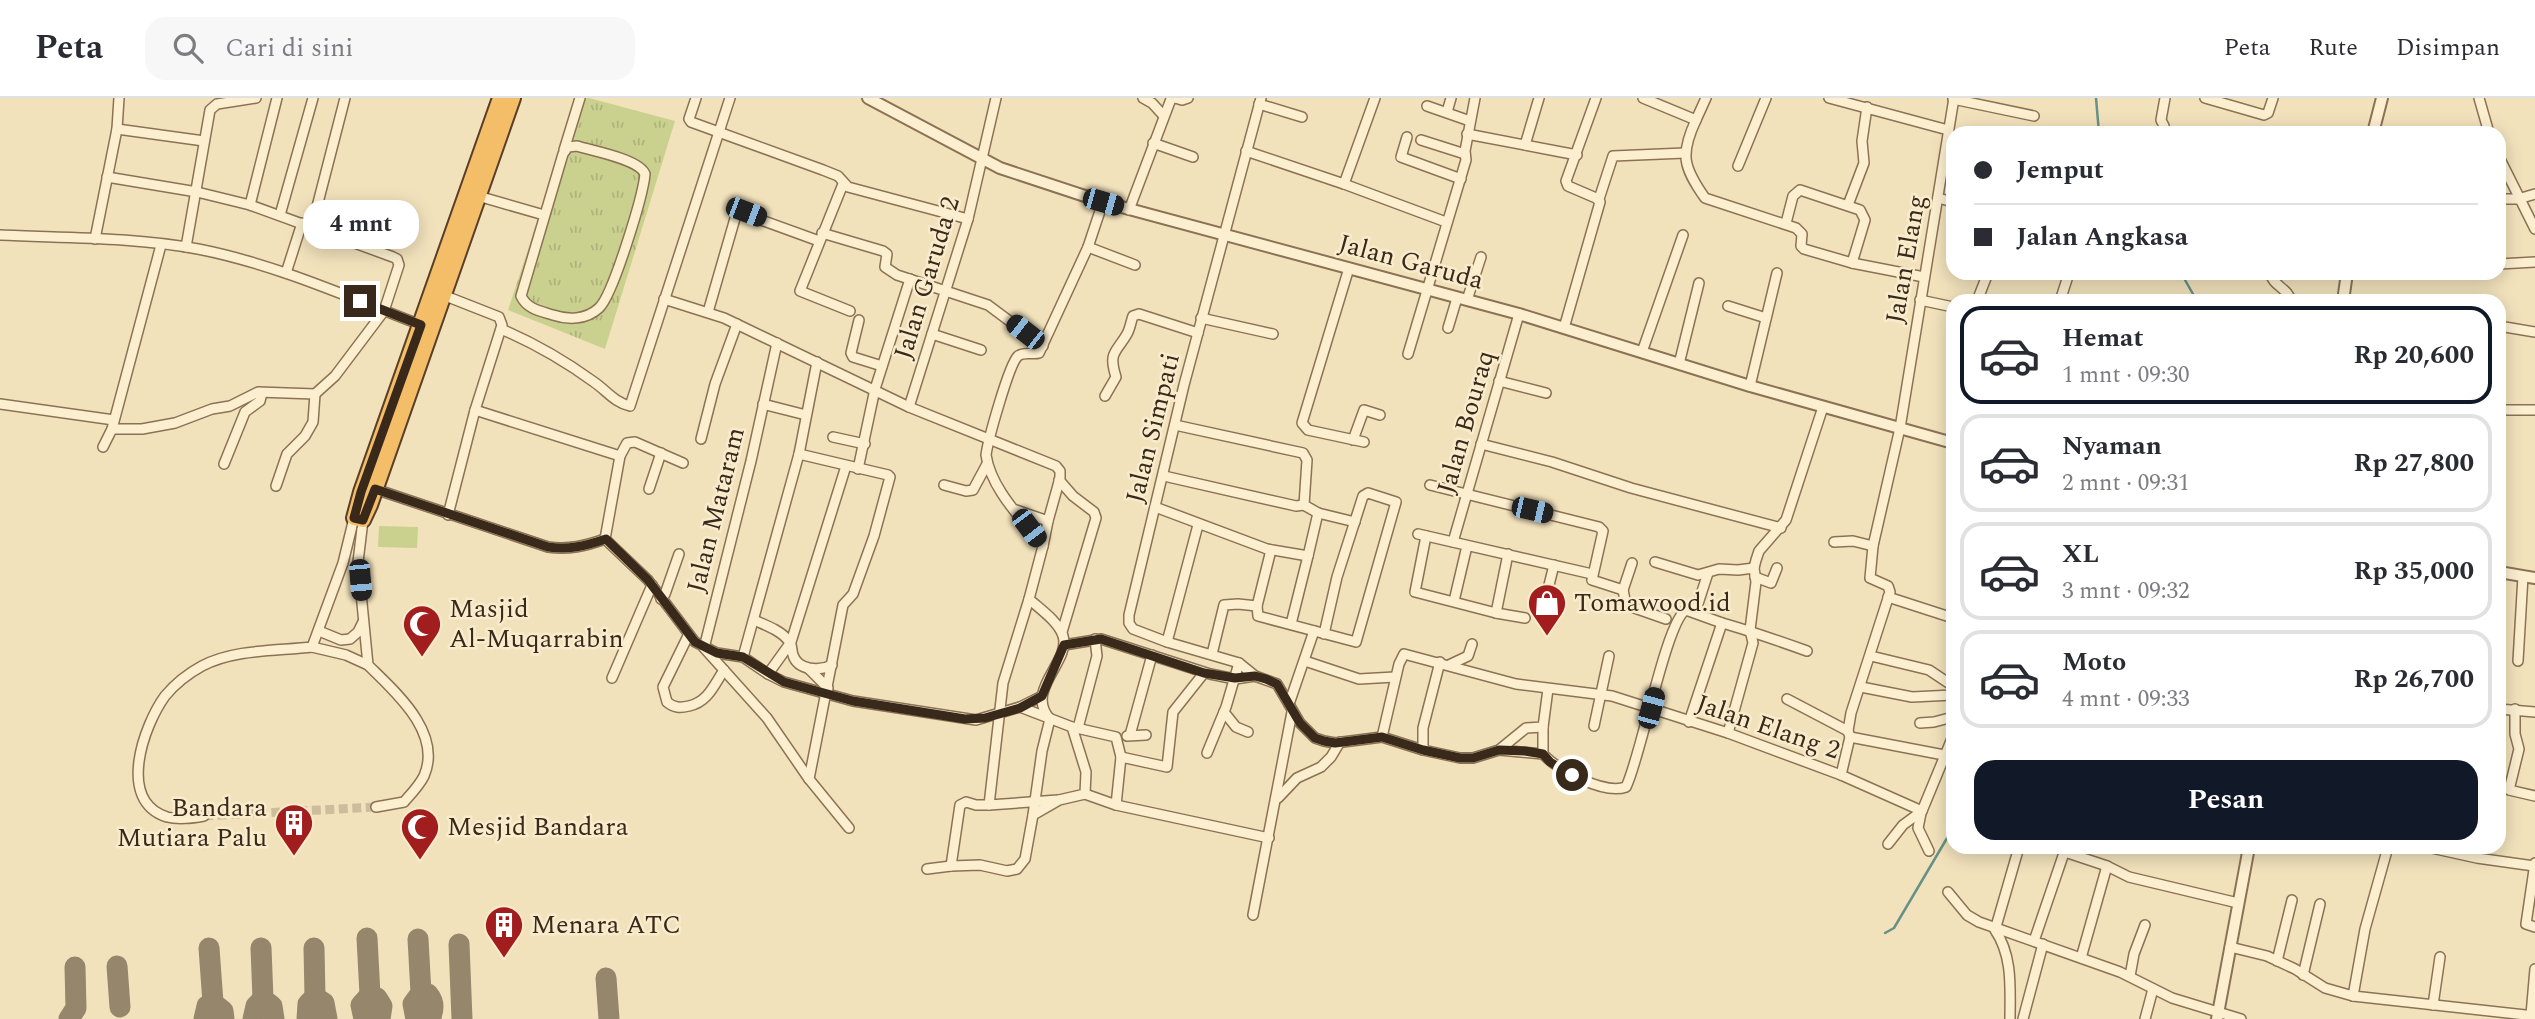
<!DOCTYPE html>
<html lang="id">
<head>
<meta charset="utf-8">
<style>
  body { margin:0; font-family:Spectral,serif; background:#f7f7f7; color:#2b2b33; height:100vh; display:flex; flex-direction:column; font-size:26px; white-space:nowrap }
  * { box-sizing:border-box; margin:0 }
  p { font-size:23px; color:#7c7c81 }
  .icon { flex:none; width:38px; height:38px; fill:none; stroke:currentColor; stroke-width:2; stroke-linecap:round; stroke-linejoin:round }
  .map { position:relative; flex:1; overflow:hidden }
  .sheet { position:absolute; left:1946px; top:196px; width:560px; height:560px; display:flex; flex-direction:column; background:#fff; border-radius:21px; box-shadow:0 4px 18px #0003 }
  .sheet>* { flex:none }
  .guide { position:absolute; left:1946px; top:28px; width:560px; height:154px; border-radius:21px; box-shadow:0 4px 18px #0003; display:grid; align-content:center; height:154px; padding:0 28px; background:#fff }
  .end { position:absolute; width:32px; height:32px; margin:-16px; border:9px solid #39291a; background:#fff; box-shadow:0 0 0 4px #fff }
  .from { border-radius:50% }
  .bubble { position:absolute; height:49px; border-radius:21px; background:#fff; box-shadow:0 4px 18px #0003; font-size:23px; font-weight:700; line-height:49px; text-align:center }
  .car { position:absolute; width:21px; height:42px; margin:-21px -10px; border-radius:9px; box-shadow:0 0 5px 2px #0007; background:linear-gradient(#222 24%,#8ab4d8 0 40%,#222 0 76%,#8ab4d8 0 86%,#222 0) }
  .guide b { display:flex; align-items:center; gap:24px; height:66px; font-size:26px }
  .guide b+b { border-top:2px solid #e1e1e2 }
  .guide i { width:18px; height:18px; background:#2b2b33 }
  ul { padding:12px 0 0; list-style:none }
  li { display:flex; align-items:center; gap:21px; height:98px; margin:0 14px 10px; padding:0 14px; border:4px solid #e1e1e2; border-radius:21px }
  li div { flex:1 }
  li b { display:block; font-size:26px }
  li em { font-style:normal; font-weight:700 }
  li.selected { border-color:#111827 }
  li>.icon { width:63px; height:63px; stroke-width:1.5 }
  .button { display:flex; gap:14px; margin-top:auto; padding:14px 28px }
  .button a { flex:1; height:80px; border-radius:21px; background:#111827; color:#fff; font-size:28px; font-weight:700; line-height:80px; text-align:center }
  header { display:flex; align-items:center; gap:42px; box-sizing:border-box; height:98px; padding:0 35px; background:#fff; border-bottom:2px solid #e1e1e2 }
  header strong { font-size:33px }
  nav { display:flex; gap:38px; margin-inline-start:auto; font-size:24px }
  .search { width:490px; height:63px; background:#f7f7f7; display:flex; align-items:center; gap:18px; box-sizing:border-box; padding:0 24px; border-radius:21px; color:#7c7c81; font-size:26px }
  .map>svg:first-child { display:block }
  .grass { fill:url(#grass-tufts) }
  .pitch { fill:#cad18f }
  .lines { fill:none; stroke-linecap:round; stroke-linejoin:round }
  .stream { stroke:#679187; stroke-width:2.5 }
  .taxiway { stroke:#96866b; stroke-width:21 }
  .minor-tunnel { stroke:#cdbd9c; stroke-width:9; stroke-dasharray:9 4.5; stroke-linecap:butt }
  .minor-casing { stroke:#8c7254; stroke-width:12 }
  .tertiary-casing { stroke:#8c7254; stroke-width:14 }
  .trunk-casing { stroke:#593f29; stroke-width:18 }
  .minor { stroke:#fcefd0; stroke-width:9 }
  .tertiary { stroke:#fcefd0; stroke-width:10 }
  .trunk { stroke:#f4bd68; stroke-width:14 }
  .route { stroke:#39291a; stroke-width:9 }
  .labels { text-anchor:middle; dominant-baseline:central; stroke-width:5; stroke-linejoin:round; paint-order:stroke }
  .street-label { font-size:26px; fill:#39291a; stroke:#f9eccd }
  .poi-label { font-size:26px; fill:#39291a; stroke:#f9eccd; text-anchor:start }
</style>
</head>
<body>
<header>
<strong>Peta</strong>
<div class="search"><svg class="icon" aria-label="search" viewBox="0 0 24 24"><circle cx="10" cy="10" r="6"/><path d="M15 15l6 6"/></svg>Cari di sini</div>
<nav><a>Peta</a><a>Rute</a><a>Disimpan</a></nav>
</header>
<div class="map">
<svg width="2535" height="921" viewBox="0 0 2535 921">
  <defs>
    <pattern id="grass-tufts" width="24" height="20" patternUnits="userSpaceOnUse" patternTransform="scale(1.75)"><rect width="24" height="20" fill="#cad18f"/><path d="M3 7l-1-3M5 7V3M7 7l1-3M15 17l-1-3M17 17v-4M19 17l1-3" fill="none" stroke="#aeb37b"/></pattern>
  </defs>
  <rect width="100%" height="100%" fill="#f2e2bc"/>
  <path class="grass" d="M578,0h11l86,23 -70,228 -97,-39z"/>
  <path class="pitch" d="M379,428l39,1 -1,21 -39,-1z"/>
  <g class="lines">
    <g class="stream">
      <path d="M2096,0l3,35"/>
      <path d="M2181,175l16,28"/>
      <path d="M1885,835l9,-5 59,-100"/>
    </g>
    <g class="taxiway">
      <path d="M367,840l3,57 7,3 5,8 -2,13"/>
      <path d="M459,846l3,75"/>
      <path d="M261,850l2,51 9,7 2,13"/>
      <path d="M314,850l1,49 9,6 3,16"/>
      <path d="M117,868l3,41"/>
      <path d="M606,880l3,41"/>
      <path d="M421,895l7,1c6,7 6,16 2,25"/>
      <path d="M213,905l10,8 1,8"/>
      <path d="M69,921l7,-11 -1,-41"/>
      <path d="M204,921l3,-13 6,-3 -4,-55"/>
      <path d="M253,921l3,-13 7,-7"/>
      <path d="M307,921l1,-15 7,-7"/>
      <path d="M364,921l-3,-14 9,-10"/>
      <path d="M416,921l-3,-15 8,-11 -3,-54"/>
    </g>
    <path class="minor-tunnel" d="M204,718l172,-9"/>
    <g class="minor-casing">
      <g id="minor">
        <path d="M696,0l-7,21 2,3 132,48 15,6 10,11 120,32"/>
        <path d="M1143,0l9,5 11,12"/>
        <path d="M1175,0l7,2 6,-2"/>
        <path d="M1261,0l-77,287 -55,230v8l4,6 34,13 72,21 16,13 22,8 23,39 15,15 9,3 11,2 47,-6 41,13 37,8h13l26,-8 27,-22 17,-1 5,-38"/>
        <path d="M1643,0l53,22 10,-22"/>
        <path d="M1829,0l119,32"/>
        <path d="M2205,0l59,17 4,-2 5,-15"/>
        <path d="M2479,0l10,35"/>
        <path d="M1953,1l81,17"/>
        <path d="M1259,6l43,13"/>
        <path d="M1427,8l43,15"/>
        <path d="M1447,14l4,-14"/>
        <path d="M1696,22c-16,34 -13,47 9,78l91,30 6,6 -1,12 3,3 48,14 72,14"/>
        <path d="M117,31l87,12"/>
        <path d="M2163,35l1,-7 -3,-6 4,-22"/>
        <path d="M1467,36l110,21"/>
        <path d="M1407,39l-6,20 60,22"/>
        <path d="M1421,42l44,14"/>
        <path d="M1153,45l40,14"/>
        <path d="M1525,47l14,-47"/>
        <path d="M577,48c16,5 62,13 68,28 -2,22 -32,121 -46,134 -13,12 -31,12 -46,7 -13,-4 -26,-6 -32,-19l42,-142 5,-7z"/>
        <path d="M564,52l16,-52"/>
        <path d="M1246,53l98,33 31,-86"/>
        <path d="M2499,59l36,72"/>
        <path d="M1738,68l28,-68"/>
        <path d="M843,86l-43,107 50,20"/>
        <path d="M1344,86l102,38"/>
        <path d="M478,98l66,19"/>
        <path d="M1938,100l15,4"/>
        <path d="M1599,101l14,-43 72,-3"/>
        <path d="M2499,101h19l17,-5"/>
        <path d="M250,107l27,-107"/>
        <path d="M1848,107l16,-42 -2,-22 5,-34"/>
        <path d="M1129,112l42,-111 4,-1"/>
        <path d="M280,117l33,-117"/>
        <path d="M1786,125l7,-27 7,-6 60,20 5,10 -13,43"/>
        <path d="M312,128l33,-128"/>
        <path d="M822,135l61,18 4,3 -2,13 12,8 91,30 55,41"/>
        <path d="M0,137c66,3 133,2 198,14 77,15 150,48 223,76"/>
        <path d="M95,141l22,-110 2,-31"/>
        <path d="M186,149l24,-137 7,-6 39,-6"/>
        <path d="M1088,149l47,18"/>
        <path d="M2499,166l36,-2"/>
        <path d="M1349,170l-47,155 6,7 56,12"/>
        <path d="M286,175l16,-50"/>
        <path d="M2270,175c3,13 18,15 21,28"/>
        <path d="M443,197l56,22 3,8 -27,85 -27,105"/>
        <path d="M664,201l60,19 185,89 147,59 4,5v7l-12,43 -32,-11"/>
        <path d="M1467,202l14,-43"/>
        <path d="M1920,202l33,7"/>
        <path d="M1977,203l11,-28"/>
        <path d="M2060,203l9,-28"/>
        <path d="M1728,208l38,12"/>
        <path d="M708,214l28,-97 3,-3 80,29"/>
        <path d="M1201,220l72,16"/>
        <path d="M859,222l-8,33 2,4 29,9"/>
        <path d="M2499,228l36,6"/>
        <path d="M1448,230l9,-30"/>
        <path d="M1564,230l36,-126 -4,-4 -28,-12 -2,-5 30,-83"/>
        <path d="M501,231c33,14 64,32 93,53 13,9 20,20 36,24l100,-308"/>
        <path d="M932,236l49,16"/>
        <path d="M1642,254l41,-117"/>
        <path d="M1408,256l58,-194 -1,-9 10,-53"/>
        <path d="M1679,266l20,-81"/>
        <path d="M1499,283l47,12"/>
        <path d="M1750,288l27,-113"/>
        <path d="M1105,298l11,-19c-8,-25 0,-24 11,-43 3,-5 4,-13 6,-18l6,-2 59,19"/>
        <path d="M0,306l114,16"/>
        <path d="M763,306l43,11"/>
        <path d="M909,309l59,-188 28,-121"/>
        <path d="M475,312l145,46"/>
        <path d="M2499,312h36"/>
        <path d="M1175,327l128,28 4,7 -3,45 14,8 -10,43"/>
        <path d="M112,331l49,-184"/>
        <path d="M833,339l32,7"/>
        <path d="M701,341l14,-55 22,-60"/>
        <path d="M1353,342l11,-30 16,5"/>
        <path d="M1481,346l71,18 79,26 150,40"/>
        <path d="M103,349l9,-18h30l33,-6 37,-14 18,-3 28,-14 57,2 20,-18 49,-65 15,-46 -2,-6 -4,-2 -143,-52 -53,-13 -90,-15"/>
        <path d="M799,356l89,21 2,2 -16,59 -21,58 -10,11 -34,174 40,49"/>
        <path d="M683,365l-48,-21 -8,1 -7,13 -15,83 43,41 47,62 22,11 26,4 25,17 23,-32 55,-176"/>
        <path d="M224,366l21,-52 15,-11 2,-8"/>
        <path d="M858,371l17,-80 35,-110"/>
        <path d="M1164,378l132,30 8,-1"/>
        <path d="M1059,382l14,16 21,16 2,6 -34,114"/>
        <path d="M944,387l22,6 7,-1 14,-26"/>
        <path d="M1430,387l169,42 4,4 -11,49 31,10 9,-27"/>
        <path d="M276,388l11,-32 18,-18 8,-14 2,-28"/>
        <path d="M375,391l173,58c21,3 37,-1 57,-8"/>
        <path d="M649,391l12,-36"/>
        <path d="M1155,409l112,42 41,7 -17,68"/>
        <path d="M1318,415l37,9"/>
        <path d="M363,422l-5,42 10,103c26,26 75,67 56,111 -5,10 -13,18 -20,26l-28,5"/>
        <path d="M1418,436l174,40"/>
        <path d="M1426,438l-11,56 81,21 12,-59"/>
        <path d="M1453,444l66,-228"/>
        <path d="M1834,444l19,-1 20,5"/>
        <path d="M1043,448l5,-25"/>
        <path d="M1271,452l-14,56 1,10 98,26 40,-140 -28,-9 -5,3 -26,81 -13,57"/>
        <path d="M1655,464l43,13 21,-6 19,1 16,-2"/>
        <path d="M1755,479l16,6 6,-15"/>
        <path d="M1623,492l3,15 40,14"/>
        <path d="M1547,495l7,-28"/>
        <path d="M1888,499l65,21"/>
        <path d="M661,501l4,-5 14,-40"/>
        <path d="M1029,501l-26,84 -14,122h-13l-10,-3 -6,3 -9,61 29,-1 27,6 10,-2 8,-10 8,-44 26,-15 26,-6 1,-22 -14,-45"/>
        <path d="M1454,503l13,-55"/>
        <path d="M1496,515l29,5"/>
        <path d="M1695,515l13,-40"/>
        <path d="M754,522c11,5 26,10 34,20 5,5 3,9 5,15 5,16 27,16 39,10"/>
        <path d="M319,533l22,9 9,-1 8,-7 5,-10"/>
        <path d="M688,538l-25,51 4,15c7,6 13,6 22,4 19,-4 25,-21 35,-36"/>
        <path d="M1167,544l31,-117"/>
        <path d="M1064,547l37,-6 109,35 25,5 20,-3"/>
        <path d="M312,549l34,8 22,10"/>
        <path d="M704,550l47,-187 26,-118"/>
        <path d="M705,551l62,69 42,61"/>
        <path d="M1212,556l12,-49 14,-1 19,2"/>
        <path d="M1871,558l58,14 24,16"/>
        <path d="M743,559l56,-203 18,-92"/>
        <path d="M1305,563l54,18 36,-2"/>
        <path d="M2518,563l5,-85"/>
        <path d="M1449,567l19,-9 4,-12"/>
        <path d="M809,571l19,19"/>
        <path d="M768,576l16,8 69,19 123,19 44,-13 22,-11"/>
        <path d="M612,580l40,-93"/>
        <path d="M1861,589l51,10 41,-2"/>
        <path d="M1787,601l61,32"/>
        <path d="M1289,606l25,-73"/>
        <path d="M1020,609l52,20 44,10 5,20 -5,48"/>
        <path d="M2499,611l36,3"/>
        <path d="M2515,611v25l4,15 -10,41 26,6"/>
        <path d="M1224,614l12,15 12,5"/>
        <path d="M1050,621c-26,-29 21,-57 13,-83 -4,-14 -23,-27 -34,-37l14,-53c-21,-27 -52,-57 -57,-91 2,-15 23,-91 32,-99 6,-5 15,-1 21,-3l49,-106 15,-45"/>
        <path d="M1689,624l33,-99c29,8 57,18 85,28"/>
        <path d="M1920,625l14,-1 19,-5"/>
        <path d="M1594,628l15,-70"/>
        <path d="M1078,630l19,-72 -2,-17"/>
        <path d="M1728,635l25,-90 -3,-13 6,-48 -2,-14 2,-8 3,-9 27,-31 37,-113"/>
        <path d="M1130,637l22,-80"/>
        <path d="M1127,638l19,-1"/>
        <path d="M1382,639l17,-73 5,-10 112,30 96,12 116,37 113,42 81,36 31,-75"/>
        <path d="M1850,639l94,18"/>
        <path d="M1423,652v-22l17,-66"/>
        <path d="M1499,652l44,4v-27"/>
        <path d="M1207,655l19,-46 13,-44"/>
        <path d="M1543,656c15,16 61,41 83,33 15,-30 40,-166 60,-177l36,13"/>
        <path d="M1121,659l46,10 6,-55 31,-39"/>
        <path d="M1841,677l9,-38 -2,-6 3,-18 39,-121 -2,-6 -18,-8 3,-32 27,-118 54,-330"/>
        <path d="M1085,696l31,11 153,33"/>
        <path d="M1278,700l19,-20 24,-11 10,-10 9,-15"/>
        <path d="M989,707l69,-5"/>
        <path d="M1921,715l-3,15 11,23"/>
        <path d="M1033,717l9,-64 8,-32"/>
        <path d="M204,718c-12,2 -25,4 -37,1 -51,-16 -23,-92 -2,-121 10,-12 24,-23 37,-30 32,-17 75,-15 110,-19l31,-84 11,-45"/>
        <path d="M1888,746l15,-19 19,-14"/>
        <path d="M2427,749l50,11 57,8"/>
        <path d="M2065,754l42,14 22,11 109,26"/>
        <path d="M2535,765l-9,61 9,3"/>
        <path d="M927,771l24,-3"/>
        <path d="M1948,794l19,23 12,7 141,50 52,26 69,21"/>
        <path d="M1253,817l39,-203"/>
        <path d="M2034,843l32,-94"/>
        <path d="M2230,849l37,9 28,13 30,19 28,8 182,20"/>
        <path d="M2081,860l26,-92"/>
        <path d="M2277,863l15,-61"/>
        <path d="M2303,877l17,-71"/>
        <path d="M2130,878l4,-22 11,-29"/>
        <path d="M2353,898l12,-67 23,-82"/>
        <path d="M2433,907l7,-48"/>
        <path d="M2531,917l4,-46"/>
        <path d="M2010,921c0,-30 3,-63 -15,-89l24,-83"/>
        <path d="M2023,921l20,-75"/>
        <path d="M2145,921l8,-30"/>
      </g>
    </g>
    <g class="tertiary-casing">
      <g id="tertiary">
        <path d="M868,0l132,70 103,34 416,112 231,72 203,57"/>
        <path d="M2373,35l9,-35"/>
        <path d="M2343,203l4,-28"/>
        <path d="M2499,474l36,6"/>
        <path d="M2217,921l32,-172"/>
      </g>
    </g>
    <g class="trunk-casing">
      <path id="trunk" d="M500,0l-139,394 -7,26 9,2 7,-15 143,-407"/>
    </g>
    <use href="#minor" class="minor"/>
    <use href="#tertiary" class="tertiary"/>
    <use href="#trunk" class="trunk"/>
  </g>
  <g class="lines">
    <path class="route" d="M360,203l61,24 -60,167 -7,26 9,2 12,-31 173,58c21,3 37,-1 58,-8l42,41 47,62 22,11 26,4 41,25 69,19 112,18 20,-1 35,-10 22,-12 22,-51 37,-6 103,34 31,5 20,-2 11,3 11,5 23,39 15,15 9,3 11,2 47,-6 41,13 37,8h13l26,-8 26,1 18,3 7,8 22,13"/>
  </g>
  <defs>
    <g id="shop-pin" transform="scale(2.0125)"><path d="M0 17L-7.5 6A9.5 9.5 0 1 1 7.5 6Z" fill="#a11d1e" stroke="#f9eccd"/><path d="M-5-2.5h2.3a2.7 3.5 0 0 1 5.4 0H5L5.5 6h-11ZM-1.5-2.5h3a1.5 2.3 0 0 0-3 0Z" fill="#fff"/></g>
    <g id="mosque-pin" transform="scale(2.0125)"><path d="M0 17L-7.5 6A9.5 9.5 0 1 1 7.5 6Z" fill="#a11d1e" stroke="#f9eccd"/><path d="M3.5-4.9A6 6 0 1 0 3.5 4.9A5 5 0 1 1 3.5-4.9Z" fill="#fff"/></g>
    <g id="building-pin" transform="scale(2.0125)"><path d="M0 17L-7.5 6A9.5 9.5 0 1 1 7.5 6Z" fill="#a11d1e" stroke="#f9eccd"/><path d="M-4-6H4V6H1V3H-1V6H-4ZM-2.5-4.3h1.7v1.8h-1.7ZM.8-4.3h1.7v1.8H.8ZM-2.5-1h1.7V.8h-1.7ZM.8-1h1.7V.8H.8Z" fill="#fff"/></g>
  </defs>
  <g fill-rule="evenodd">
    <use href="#shop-pin" x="1547" y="505"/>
    <use href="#mosque-pin" x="422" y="526"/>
    <use href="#building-pin" x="294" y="725"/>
    <use href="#mosque-pin" x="420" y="729"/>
    <use href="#building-pin" x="504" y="827"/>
  </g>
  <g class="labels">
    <g class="street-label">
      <text transform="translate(1906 161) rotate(-80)">Jalan Elang</text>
      <text transform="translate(1411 164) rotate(15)">Jalan Garuda</text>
      <text transform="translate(927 180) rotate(-73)">Jalan Garuda 2</text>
      <text transform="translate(1466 324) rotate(-74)">Jalan Bouraq</text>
      <text transform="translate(1153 330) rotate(-76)">Jalan Simpati</text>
      <text transform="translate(716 412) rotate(-76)">Jalan Mataram</text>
      <text transform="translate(1768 629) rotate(19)">Jalan Elang 2</text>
    </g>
    <g class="poi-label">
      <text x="1574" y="505">Tomawood.id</text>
      <text x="449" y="511">Masjid<tspan x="449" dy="30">Al-Muqarrabin</tspan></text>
      <text x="267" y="710" text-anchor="end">Bandara<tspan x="267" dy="30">Mutiara Palu</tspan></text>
      <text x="447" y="729">Mesjid Bandara</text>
      <text x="531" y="827">Menara ATC</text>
    </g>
  </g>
</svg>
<i class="end from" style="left:1572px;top:677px"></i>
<i class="end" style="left:360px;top:203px"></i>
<div class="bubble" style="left:303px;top:102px;width:116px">4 mnt</div>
<i class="car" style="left:1103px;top:104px;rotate:106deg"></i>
<i class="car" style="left:746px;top:114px;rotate:111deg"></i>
<i class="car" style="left:1025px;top:234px;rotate:308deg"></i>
<i class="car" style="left:1532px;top:412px;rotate:103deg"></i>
<i class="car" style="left:1029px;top:430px;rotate:143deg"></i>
<i class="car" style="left:360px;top:482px;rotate:175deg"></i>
<i class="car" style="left:1651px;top:610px;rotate:15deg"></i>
<div class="guide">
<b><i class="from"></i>Jemput</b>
<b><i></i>Jalan Angkasa</b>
</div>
<section class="sheet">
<ul>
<li class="selected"><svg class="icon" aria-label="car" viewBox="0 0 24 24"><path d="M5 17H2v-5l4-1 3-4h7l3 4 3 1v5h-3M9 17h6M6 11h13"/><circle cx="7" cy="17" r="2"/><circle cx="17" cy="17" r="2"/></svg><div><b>Hemat</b><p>1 mnt · 09:30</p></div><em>Rp 20,600</em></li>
<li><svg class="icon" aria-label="car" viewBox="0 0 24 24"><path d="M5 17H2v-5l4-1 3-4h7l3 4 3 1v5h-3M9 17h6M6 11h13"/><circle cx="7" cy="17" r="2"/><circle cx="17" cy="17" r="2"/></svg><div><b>Nyaman</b><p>2 mnt · 09:31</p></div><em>Rp 27,800</em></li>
<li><svg class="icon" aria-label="car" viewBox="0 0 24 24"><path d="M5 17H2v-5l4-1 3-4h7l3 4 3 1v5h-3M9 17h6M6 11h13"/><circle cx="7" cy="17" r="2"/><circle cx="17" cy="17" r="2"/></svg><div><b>XL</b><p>3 mnt · 09:32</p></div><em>Rp 35,000</em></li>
<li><svg class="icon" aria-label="car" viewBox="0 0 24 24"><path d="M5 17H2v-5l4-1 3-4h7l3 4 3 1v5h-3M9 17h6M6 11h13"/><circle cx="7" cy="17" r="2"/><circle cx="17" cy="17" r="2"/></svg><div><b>Moto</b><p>4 mnt · 09:33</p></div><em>Rp 26,700</em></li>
</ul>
<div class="button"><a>Pesan</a></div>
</section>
</div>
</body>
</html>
